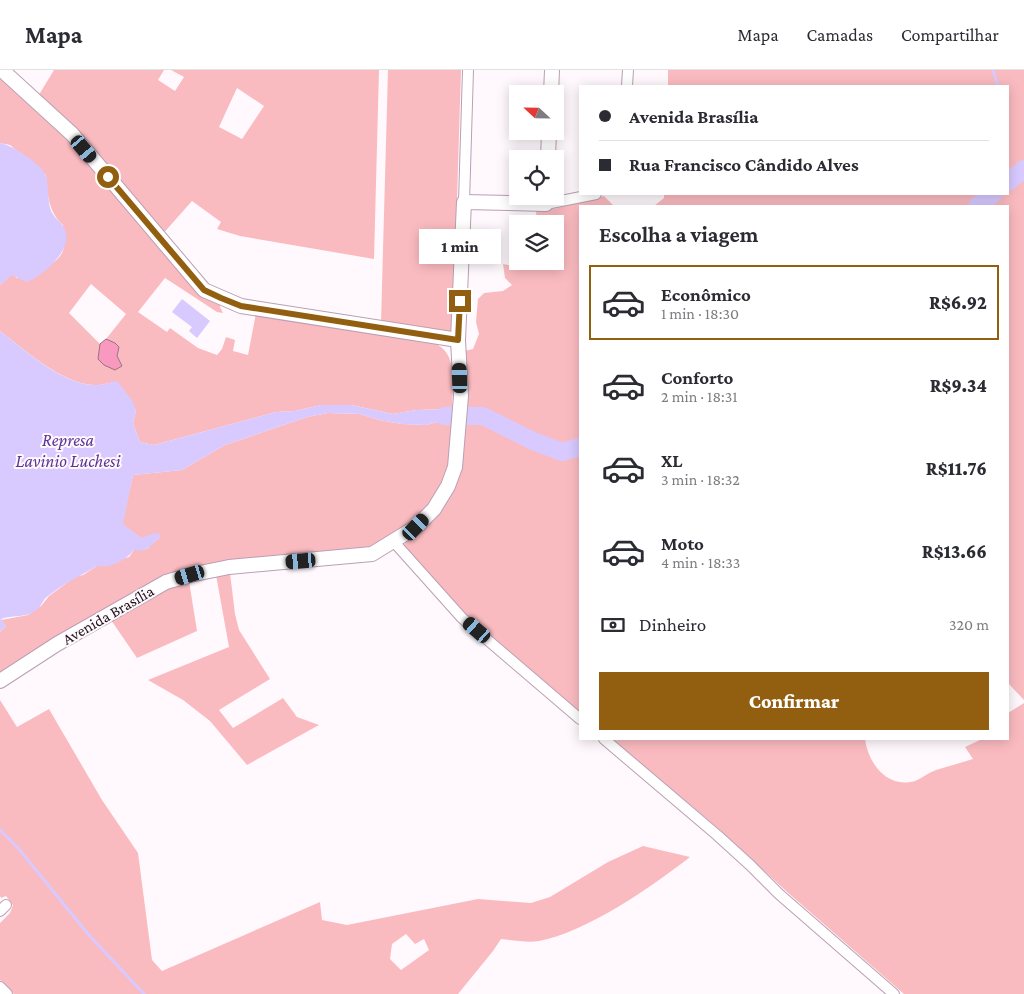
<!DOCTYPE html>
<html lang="pt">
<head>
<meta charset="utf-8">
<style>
  body { margin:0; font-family:"Crimson Pro",serif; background:#f7f7f7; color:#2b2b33; height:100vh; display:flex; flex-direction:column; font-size:19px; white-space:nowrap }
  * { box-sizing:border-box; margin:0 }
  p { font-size:16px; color:#7c7c81 }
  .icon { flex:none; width:28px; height:28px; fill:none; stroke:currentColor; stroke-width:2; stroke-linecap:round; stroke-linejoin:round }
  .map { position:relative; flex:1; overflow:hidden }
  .sheet { position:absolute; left:579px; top:135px; width:430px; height:535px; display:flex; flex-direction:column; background:#fff; border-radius:0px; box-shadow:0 2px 12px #0003 }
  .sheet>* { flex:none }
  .hud { position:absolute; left:579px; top:15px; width:430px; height:110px; border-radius:0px; box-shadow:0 2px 12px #0003; display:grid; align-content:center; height:110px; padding:0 20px; background:#fff }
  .needle { width:32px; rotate:292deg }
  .buttons { position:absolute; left:509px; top:15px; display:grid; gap:10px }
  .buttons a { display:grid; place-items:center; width:55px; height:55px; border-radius:0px; background:#fff; box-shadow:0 2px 12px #0003; font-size:25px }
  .end { position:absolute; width:22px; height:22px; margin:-11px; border:6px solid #925f11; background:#fff; box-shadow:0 0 0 2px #fff }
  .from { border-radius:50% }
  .bubble { position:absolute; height:35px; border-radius:0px; background:#fff; box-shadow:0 2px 12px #0003; font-size:16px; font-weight:800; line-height:35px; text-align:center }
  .car { position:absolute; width:15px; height:30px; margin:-15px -8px; border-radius:6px; box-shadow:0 0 4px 1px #0007; background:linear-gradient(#222 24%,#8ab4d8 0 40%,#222 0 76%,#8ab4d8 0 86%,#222 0) }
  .hud b { display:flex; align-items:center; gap:18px; height:48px; font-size:19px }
  .hud b+b { border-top:1px solid #e1e1e2 }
  .hud i { width:12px; height:12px; background:#2b2b33 }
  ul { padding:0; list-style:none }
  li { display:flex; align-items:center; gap:15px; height:75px; margin:0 10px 8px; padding:0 10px; border:2px solid transparent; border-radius:0px }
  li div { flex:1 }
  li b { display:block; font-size:19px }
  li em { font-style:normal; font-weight:800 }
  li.active { border-color:#925f11 }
  li>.icon { width:45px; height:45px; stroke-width:1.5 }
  h2 { padding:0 20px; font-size:22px; line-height:60px }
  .pay { display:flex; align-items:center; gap:12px; height:55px; padding:0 20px; font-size:19px }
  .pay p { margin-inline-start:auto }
  .button { display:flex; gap:10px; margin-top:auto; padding:10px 20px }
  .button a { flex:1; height:58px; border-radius:0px; background:#925f11; color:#fff; font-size:20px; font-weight:800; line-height:58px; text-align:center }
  header { display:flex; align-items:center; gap:30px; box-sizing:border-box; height:70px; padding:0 25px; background:#fff; border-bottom:1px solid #e1e1e2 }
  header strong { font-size:24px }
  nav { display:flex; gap:28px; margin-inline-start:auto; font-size:18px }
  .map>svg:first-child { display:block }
  .green { fill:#fabbc0; fill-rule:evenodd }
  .water { fill:#d8c9fe }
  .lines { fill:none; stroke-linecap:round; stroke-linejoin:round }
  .stream { stroke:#d8c9fe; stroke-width:3 }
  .river { stroke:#d8c9fe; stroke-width:18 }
  .building { fill:#f999bf; stroke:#93737f }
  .street-casing { stroke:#bb9fb3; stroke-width:12 }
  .secondary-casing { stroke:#bb9fb3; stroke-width:16 }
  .street { stroke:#fff; stroke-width:10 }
  .secondary { stroke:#fff; stroke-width:14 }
  .route { stroke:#925f11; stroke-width:6 }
  .labels { text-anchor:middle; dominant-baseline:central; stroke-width:4; stroke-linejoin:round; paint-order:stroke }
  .street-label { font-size:16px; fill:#1f151d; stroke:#fff9fd }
  .water-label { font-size:18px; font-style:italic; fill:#5b3496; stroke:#fff9fd }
</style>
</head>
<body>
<header>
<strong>Mapa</strong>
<nav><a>Mapa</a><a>Camadas</a><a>Compartilhar</a></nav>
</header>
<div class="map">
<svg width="1024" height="924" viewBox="0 0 1024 924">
  <rect width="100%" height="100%" fill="#fff9fd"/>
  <g class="green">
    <path d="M54,0h110l-6,10 17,11 9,-14 -13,-7h208l-5,189 -134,-23 -23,-7 4,-7 -29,-21 -31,35 -124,-138zM237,18l27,18 -22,33 -23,-12z"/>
    <path d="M388,0h73l-8,259 -4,4 -68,-11z"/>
    <path d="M668,0h356v630l-16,-17v-477h-354l10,-8v-4h344v-108h-340z"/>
    <path d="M0,5l69,62 152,166 -1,4 3,6 -6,-1 -52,-34 -27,34 29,20 3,-4 28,20 19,7 5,-6 4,-12 9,3 -2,11 15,4 8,-42 180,31c23,11 16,43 16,65l-36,1 -23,4 -42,-9h-30l-26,6 -19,1 -122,33 -14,-3 -7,-19 3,-13 -19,-28c-7,0 -16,4 -23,3 -32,-1 -69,-35 -94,-54v-46l12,-11 5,4c15,-6 45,-12 47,-32 0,-7 -1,-14 -1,-21 -14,-12 -16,-31 -17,-50l-36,-30 -10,-2zM91,214l35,30 -20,25 9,4 4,4 -2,9 5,10 -7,4 -17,-11 2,-15 -31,-31z"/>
    <path d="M604,126l10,10h-34v506c-61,-52 -130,-100 -176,-166l1,-5 47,-54 12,-136 9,-2 6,-15 -3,-12 2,-23 6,-6 19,-2 9,-6 -7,-7 -2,-14 31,6 1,-9h20v-37h-18l-1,-13h10z"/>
    <path d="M328,343l32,1 19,6 23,4 24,1 12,-3 14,1 -2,42 -7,20 -13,19 -18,18 -41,26 -185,22 -186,105v-43l6,-6 -5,-6 27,-5 13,-9 8,-10 26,-19 8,-2 14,-9 32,-9 5,-7 13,-1 13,-12 -19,1 -19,-14 11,-49 49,-5 43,-25 82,-28z"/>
    <path d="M230,503l5,41 4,16 31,49 -51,31 14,18 50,-30 14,19 22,8 -72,40 -37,-44 -27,-21 -35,-20 81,-33 -13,-72z"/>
    <path d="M189,511l8,50 -60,27 -26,-38 55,-32z"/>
    <path d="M0,630l17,27 32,-18 53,91 36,53 14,107 10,11 158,-69 2,18 25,5 131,-26 53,4 19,-6 58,-35 35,-16 47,11c-37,29 -105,76 -151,84 -12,2 -25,-1 -38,-2l-8,12 -35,43h-444l-14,-14v-57l10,-10 3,-8 -7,-9 -5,2 -1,-2zM406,864l9,10 9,-5 5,11 -28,20 -11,-11 2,-15z"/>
    <path d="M1024,633v291h-120l-118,-103 -66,-61 -108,-91h253c3,24 22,50 50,42 7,-3 13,-8 21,-11 12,-4 25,-7 37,-11l-8,-12 17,-8h26v-26z"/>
  </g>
  <g class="water">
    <path d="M0,73c12,2 42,21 46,33 3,9 1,24 5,35 4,9 13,12 15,22 4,20 -23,42 -39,49l-15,-7 -12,10z"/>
    <path d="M182,229l28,22 -13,17 -8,-7 3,-4 -20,-15z"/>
    <path d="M0,261c25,19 61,53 94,54 7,1 16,-3 23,-4l15,19 4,10 -3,13 7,19 14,3 122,-33 19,-1 26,-6h30l42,9 23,-4 36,-1v14l-14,-1 -12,3 -24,-1 -23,-4 -19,-6 -32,-1 -21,4 -82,28 -43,25 -49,5 -10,49 18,14 14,-5 5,1v3c-8,8 -14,16 -26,13 -9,11 -23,18 -37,16 -17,10 -34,18 -49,30 -6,4 -7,12 -13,15 -10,7 -23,4 -34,8l5,7 -6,6z"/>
  </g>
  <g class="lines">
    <g class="stream">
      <path d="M993,0l5,16"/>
      <path d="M0,760l18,18 70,86 56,60"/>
    </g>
    <g class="river">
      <path d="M1008,112l16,-13"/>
      <path d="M977,136l16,-12"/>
      <path d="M444,346h39l50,25 29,11 18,-5"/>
    </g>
  </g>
  <path class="building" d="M106,269l9,4 4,4 -2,9 5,10 -7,4 -11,-5 -6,-6 2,-15z"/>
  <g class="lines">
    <g class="street-casing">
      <g id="street">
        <path d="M627,16l1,-16"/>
        <path d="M464,132l4,-132"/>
        <path d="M546,134l50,-10"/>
        <path d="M394,472l68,76 118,101"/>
        <path d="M604,669l113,96 33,30 29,29 115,100"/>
        <path d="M0,841l6,-6"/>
        <path d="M0,917l7,7"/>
      </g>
    </g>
    <g class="secondary-casing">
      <g id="secondary">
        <path d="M2,0l70,64 132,156 37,16 217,34"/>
        <path d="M551,24l1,-24"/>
        <path d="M548,89l1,-28"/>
        <path d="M0,611l57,-37 109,-62 24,-7 39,-8 143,-13 44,-27 18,-18 14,-23 7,-19 6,-71 -3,-56 6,-138 82,2 1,-8"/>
      </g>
    </g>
    <use href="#street" class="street"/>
    <use href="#secondary" class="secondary"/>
  </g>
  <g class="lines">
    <path class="route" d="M108,107l96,113 17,8 20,8 217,34 2,-39"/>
  </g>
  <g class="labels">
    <g class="street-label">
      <text transform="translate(108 545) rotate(-30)">Avenida Brasília</text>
    </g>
    <g class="water-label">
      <text x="68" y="370">Represa<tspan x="68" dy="21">Lavinio Luchesi</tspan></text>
    </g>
  </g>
</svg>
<div class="buttons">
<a><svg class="needle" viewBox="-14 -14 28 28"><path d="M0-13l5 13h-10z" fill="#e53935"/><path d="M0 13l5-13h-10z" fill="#7c7c81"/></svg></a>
<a><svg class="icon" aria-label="locate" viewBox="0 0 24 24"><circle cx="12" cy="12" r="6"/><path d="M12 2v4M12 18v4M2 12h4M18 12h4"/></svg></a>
<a><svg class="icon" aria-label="layers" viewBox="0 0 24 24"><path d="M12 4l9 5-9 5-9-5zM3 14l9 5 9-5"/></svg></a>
</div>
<i class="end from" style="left:108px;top:107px"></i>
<i class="end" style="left:460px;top:231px"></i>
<div class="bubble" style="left:419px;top:159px;width:82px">1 min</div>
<i class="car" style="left:84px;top:79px;rotate:140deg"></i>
<i class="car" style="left:460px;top:308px;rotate:358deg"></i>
<i class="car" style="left:416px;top:457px;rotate:44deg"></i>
<i class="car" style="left:301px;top:491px;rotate:265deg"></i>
<i class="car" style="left:190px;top:505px;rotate:253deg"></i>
<i class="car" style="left:477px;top:560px;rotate:311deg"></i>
<div class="hud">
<b><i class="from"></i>Avenida Brasília</b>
<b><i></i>Rua Francisco Cândido Alves</b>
</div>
<section class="sheet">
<h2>Escolha a viagem</h2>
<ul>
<li class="active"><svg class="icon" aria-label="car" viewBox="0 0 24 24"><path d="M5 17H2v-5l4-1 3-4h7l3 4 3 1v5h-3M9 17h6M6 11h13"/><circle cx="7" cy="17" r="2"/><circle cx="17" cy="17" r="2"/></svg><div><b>Econômico</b><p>1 min · 18:30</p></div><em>R$6.92</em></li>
<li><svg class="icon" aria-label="car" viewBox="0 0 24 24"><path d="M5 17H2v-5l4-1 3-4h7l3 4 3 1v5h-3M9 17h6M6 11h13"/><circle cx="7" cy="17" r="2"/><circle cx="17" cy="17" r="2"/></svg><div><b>Conforto</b><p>2 min · 18:31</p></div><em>R$9.34</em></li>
<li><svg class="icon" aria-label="car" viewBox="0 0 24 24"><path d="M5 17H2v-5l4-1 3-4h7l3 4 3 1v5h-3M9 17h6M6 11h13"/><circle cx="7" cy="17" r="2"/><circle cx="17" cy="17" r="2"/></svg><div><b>XL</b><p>3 min · 18:32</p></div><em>R$11.76</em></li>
<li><svg class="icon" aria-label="car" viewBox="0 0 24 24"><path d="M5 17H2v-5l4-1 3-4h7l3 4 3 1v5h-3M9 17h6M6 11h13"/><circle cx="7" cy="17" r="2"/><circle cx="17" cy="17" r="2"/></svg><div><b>Moto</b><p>4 min · 18:33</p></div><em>R$13.66</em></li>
</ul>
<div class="pay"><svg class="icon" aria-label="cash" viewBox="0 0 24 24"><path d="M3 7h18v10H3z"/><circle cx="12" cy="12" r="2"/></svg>Dinheiro<p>320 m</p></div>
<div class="button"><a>Confirmar</a></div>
</section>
</div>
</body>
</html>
